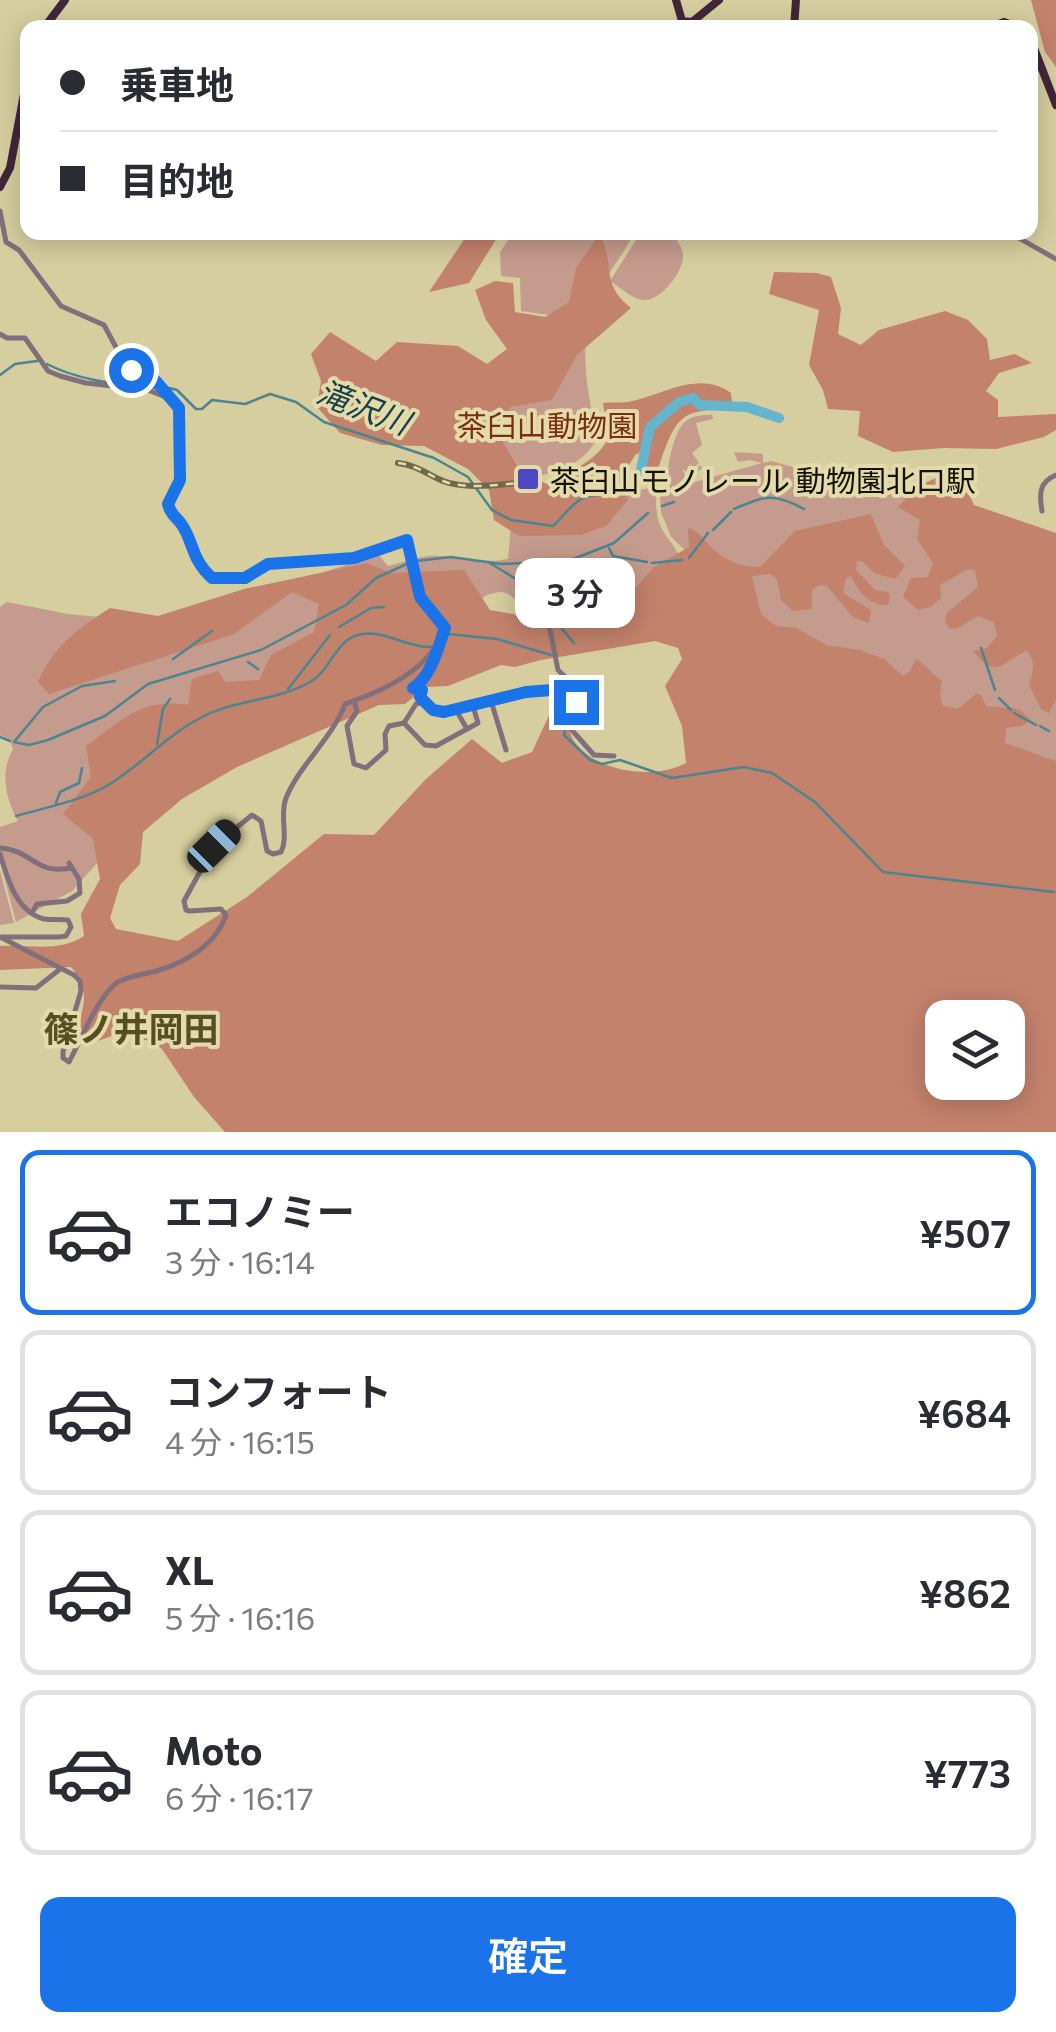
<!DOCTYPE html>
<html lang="ja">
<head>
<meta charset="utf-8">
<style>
  body { margin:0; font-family:Commissioner,"Noto Sans JP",sans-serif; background:#f2f2f3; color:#2b2b33; height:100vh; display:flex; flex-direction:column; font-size:38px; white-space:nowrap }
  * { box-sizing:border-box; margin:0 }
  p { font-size:32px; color:#7c7c81 }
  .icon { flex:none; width:55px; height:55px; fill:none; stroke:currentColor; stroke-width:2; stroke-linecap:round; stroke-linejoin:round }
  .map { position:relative; height:1132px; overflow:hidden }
  .panel { display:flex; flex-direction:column; background:#fff; flex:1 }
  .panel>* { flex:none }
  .guide { position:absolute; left:20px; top:20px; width:1018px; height:220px; border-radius:20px; box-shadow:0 5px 25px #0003; display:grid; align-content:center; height:220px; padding:0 40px; background:#fff }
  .tools { position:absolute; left:925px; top:1000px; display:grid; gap:20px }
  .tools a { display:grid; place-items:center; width:100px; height:100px; border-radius:20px; background:#fff; box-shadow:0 5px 25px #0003; font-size:50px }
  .end { position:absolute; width:45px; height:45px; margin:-22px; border:12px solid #1a73e8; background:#fff; box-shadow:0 0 0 5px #fff }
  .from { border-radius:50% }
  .bubble { position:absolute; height:70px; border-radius:20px; background:#fff; box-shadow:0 5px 25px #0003; font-size:32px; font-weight:600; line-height:70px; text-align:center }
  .car { position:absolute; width:30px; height:60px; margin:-30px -15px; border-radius:12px; box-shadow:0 0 8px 2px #0007; background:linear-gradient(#222 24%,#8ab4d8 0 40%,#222 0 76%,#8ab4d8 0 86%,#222 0) }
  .guide b { display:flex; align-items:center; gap:35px; height:95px; font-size:38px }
  .guide b+b { border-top:2px solid #e1e1e2 }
  .guide i { width:25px; height:25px; background:#2b2b33 }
  ul { padding:18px 0 0; list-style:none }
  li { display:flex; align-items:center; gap:30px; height:165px; margin:0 20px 15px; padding:0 20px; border:5px solid #e1e1e2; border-radius:20px }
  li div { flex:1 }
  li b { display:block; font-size:38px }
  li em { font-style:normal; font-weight:600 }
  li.selected { border-color:#1a73e8 }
  li>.icon { width:90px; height:90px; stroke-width:1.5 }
  .primary-button { display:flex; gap:20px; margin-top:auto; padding:20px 40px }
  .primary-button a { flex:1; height:115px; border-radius:20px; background:#1a73e8; color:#fff; font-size:40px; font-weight:600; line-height:115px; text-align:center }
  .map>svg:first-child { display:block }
  .green { fill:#c59b8d }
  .forest { fill:#c3826c; fill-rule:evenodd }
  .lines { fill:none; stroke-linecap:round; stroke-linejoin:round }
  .stream { stroke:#4c8490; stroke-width:2.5 }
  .river { stroke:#64b5cd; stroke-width:10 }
  .minor { stroke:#816f7b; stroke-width:5 }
  .major { stroke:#42263a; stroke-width:8 }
  .rail-casing { stroke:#6e694a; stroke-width:6 }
  .rail { stroke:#e3dbab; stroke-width:2.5; stroke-dasharray:8; stroke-linecap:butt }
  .route { stroke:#1a73e8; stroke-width:12 }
  .poi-dot { fill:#4e49c0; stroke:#e3dbab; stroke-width:4 }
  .labels { text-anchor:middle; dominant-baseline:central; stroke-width:8; stroke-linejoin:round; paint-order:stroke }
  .park-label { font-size:30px; fill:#7c2e10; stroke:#e3dbab }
  .poi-label { font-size:30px; fill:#151202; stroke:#e3dbab; text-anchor:start }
  .water-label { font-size:32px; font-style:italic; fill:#1a404b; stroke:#e3dbab }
  .quarter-label { font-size:35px; font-weight:bold; fill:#574f23; stroke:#e3dbab }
</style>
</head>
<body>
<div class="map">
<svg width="1056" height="1132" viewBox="0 0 1056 1132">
  <rect width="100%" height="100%" fill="#d6ce9f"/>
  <g class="green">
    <path d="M641,232l31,1c4,6 10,14 11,21 2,16 -21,46 -38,46 -12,0 -24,-12 -35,-19z"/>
    <path d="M513,233h121c-10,21 -26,39 -36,60 -22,48 -11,95 -1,144 -9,26 -45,39 -70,40l-59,-81 88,-80 -35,-5 -1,-33 -19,-2 -1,-24z"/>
    <path d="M704,415h8l1,4 -17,4 6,22 -10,8 7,10 -11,9 -6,-3 4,8 15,-12 1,3 -13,12 2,3 71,-20 -12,-3 -12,2 -4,-10 29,2v9l8,-2 91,25 56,10 138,47v275l-251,-155 -134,-126 -10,-25 -1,-18 10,-7c-6,-13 3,-50 12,-62 6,-7 13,-9 22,-10z"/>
    <path d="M650,488l6,5c-2,48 21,42 27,77l-125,60c-13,-19 -15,-15 -34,-25 -18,-9 -13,-18 -37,-10l-293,191 -96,76 -26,29 -56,31 -16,-61v-34l18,-6c-13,-24 -18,-50 -5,-72l-4,-10 -9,-4v-128l7,-5 61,12 73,7 133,-32 104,-35 10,12c12,-3 26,-8 40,-10 27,-2 54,9 80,3l3,-35 74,-22z"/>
    <path d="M0,871l14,52 -14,2z"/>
  </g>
  <g class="forest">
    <path d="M1031,0h25v67l-11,-15z"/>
    <path d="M469,232l31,1 -31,50 -40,9z"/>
    <path d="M596,239l7,2c11,29 -1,44 28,67l-54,47 -25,45 -42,7 -10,31 20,31 26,15c17,-7 61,-29 62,-49 1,-10 -4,-23 -5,-32 8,-1 17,0 25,-1 33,-6 71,-33 103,-9l2,17c-54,-2 -57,8 -74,56l-11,6 -6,-21 -7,4 -14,24 7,21 -22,26 -25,9 -62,1 -25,-16 -5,-30 -21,-21 -44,-23 -42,-1 -42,-12 -23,-26 4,-26 -10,-27 19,-22 46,29 21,-19 61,4 29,18 20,-15 -21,-29 -11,-30 20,-9 18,2 2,29 30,5 24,-15 7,-34z"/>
    <path d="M774,272l43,1 14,4 10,31 -3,26 23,11 18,-15 66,-19 23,9 19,19 3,21 25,-6 17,9 -33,10 -13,18 12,9v17l58,-3v16l-12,7 -48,12 -52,-1 -51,4 -35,-16 2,-25 -32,-2 -5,-19 -14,-25 10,-55 -50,-16z"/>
    <path d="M957,468l17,37 82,28v167l-7,13 -8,-4 -12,-24c4,-13 8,-24 -3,-34 -24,11 -29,30 -53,0l14,-3 10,-12 -3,-14 -16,-6 -22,13 -7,-1 -4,-6 2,-9 31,-26 -3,-16 -7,-2 -28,16 1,13 -11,9 -12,3 -15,-13 8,-19 17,-1 5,-14 -16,-24 3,-19 -22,-13 19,-20z"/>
    <path d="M871,514l13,31 21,21 -10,13 -21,-6 -12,-12h-5l-1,9 19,20 13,2 2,5 -2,8c-18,1 -30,-13 -37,-29l-5,2 -3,15 28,17 -2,13 -16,-6 -26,-31 -7,-1 -8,5v19l-19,2 -12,-11 -4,-21 -7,-5 -18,2 9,38 15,12 20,2 31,17 33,5 24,9 19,17 7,-5 6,-12c11,6 15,15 26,22l-2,14 3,11 15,3 18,-15 5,1 5,11 33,3 11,11 -8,6 -16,2 -1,15 51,18v371h-831l-31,-35 -32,-48 -12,-8 -33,-7 -33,12 -9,-9c7,-29 18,-45 -4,-70l-71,3v-24c31,-2 58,7 84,-10l-3,-22 19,-35 -7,-40 -30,-25 28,-37 -5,-31c35,-25 55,-49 102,-41l4,-26 26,-8 7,11 34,-2 12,-25 43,-23 5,-28 -27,-12 -58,42 -185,60 -11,-12c15,-36 41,-54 72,-74l48,8 86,-27 123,-26 24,10 73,-3 26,40 23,4 25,11 35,-4 60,-30 21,-24 35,-20 -1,-19c14,4 15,12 25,21 14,13 29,18 47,18l35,-36zM655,641l23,7 4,11 -17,27 17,40 4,37c-31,17 -90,10 -112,-22 -6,-9 -8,-27 -11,-39l-11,7 -20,43 -30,11 -30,-24 -46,40 -52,56 -50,-1 -77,63 -69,44 -62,-12 -6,-11 10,-33 20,-21 3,-32 39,-33 55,-32 142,-62 26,-1 21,-17 22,-1 53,-21 14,2 26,-7zM942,1018h66v64h-66z"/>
  </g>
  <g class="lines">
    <g class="stream">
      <path d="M47,364c33,17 70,20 107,24"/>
      <path d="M0,375l15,-11 22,-3"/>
      <path d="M169,388l8,2 19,19h6l10,-9 33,4 25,-10 26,8 28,20 110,36 34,19 24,33 19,10 42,6c9,-8 20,-24 30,-28 18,-7 37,2 54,-16"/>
      <path d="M662,506l12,-4"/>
      <path d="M734,509c31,-13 39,-17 70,0"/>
      <path d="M713,530l18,-18"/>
      <path d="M609,548l4,8 34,6"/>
      <path d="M689,558l19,-25"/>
      <path d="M416,561l35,-4 50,7 67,-3 46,-18 34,-30"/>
      <path d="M490,563l34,21 50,59"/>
      <path d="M652,563l30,-3"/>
      <path d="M527,583c33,2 64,-7 97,-7"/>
      <path d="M564,583l2,21 7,7h39l4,-2 2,-8"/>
      <path d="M339,627l32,-19 13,-1"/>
      <path d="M448,634l49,5 54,16"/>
      <path d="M981,648l14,42"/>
      <path d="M173,659l39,-28"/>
      <path d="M248,662l10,7"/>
      <path d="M115,681l-33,5 -39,21 -29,35 15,3 19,-5 57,-24 43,-32 113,-34 85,-45 30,-27 33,-15"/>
      <path d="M288,689l42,-54"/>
      <path d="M999,698l12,12"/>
      <path d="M571,700l-7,35 26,25 12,4 18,-4 52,18 72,-11 28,6 43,29 68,70 171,20"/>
      <path d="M1014,713l22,12"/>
      <path d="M1040,726l9,5"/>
      <path d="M0,737l10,4"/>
      <path d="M157,744l6,-35 7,-10"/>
      <path d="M56,803l4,-11 19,-9 3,-15"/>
      <path d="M16,816c31,-9 66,-15 94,-32 32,-20 57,-49 92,-67 34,-18 75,-16 108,-35 21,-12 25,-41 48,-47 25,-7 48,13 73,12"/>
    </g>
    <path class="river" d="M640,474l10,-47 29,-25 14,-4 7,7 47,2 32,11"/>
    <g class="minor">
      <path d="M0,211l6,31 13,8 42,56 43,19 21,39 28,14 26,30v78l-11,18 3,11 11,9 9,28 15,20 13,8 26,-1 23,-15 86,-6 53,-18 14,57 24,31c-15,42 -60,62 -100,76 -13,35 -45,60 -59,94 -7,18 3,39 -5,54l-8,2 -6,-3 -6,-30 -9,-6 -38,31 -30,55 2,9 4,1 31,-2 5,6c-10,30 -41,48 -70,56 -13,4 -27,5 -38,11 -19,12 -38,60 -49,80l-6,-4v-6l18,-61 -1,-10 -6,-6 -74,-38"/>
      <path d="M1008,232l48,27"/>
      <path d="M0,334l7,4h18l23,33 12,5 26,7 62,7 25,10"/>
      <path d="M1042,511c-3,-17 -3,-29 14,-36"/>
      <path d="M549,625l9,45 19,18 -7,40 24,27 20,1"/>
      <path d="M435,652l-15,33 -7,3 10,2 -2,7 16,15 19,-2"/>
      <path d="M354,701l3,10 -10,15 7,38 12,4 20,-18 -1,-16 4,-8 15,-3 21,22 11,1 31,-17 -11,-19 70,-18 51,-4"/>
      <path d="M491,701l15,49"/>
      <path d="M404,723l12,-19 9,-2"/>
      <path d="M467,729l11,-6 -5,-17"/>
      <path d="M0,848c33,2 34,27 71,20"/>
      <path d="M0,854c7,23 16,58 44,65 8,1 16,0 24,1l3,7 -5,9 -7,1h-56"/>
      <path d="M33,911l4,-7 30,-3 13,-8 -1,-14 -10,-16"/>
      <path d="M0,987l36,1 23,-18"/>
    </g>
    <g class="major">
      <path d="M676,0l6,21 10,1 27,-22"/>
      <path d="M44,28l21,-28"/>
      <path d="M794,28l2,-28"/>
      <path d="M988,28l16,-6 17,6"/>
      <path d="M1030,38l26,67"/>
      <path d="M0,187l10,-19 18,-95"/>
    </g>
    <g class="rail-casing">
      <path id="rail" d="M398,463c18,2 29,11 45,18 26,10 63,2 90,1"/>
    </g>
    <use href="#rail" class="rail"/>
  </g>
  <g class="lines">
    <path class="route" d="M131,370l22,8 26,30 1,72 -12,24c3,12 8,12 14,21 12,18 9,34 30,53h33l23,-14 86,-6 53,-18 13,57 25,31c-7,20 -14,49 -32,60l9,2 -2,7 13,13 11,2 82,-20 51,-4 -1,14"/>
  </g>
  <rect class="poi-dot" x="516" y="467" width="24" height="24" rx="5"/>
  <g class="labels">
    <g class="park-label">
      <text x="547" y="424">茶臼山動物園</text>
    </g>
    <g class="poi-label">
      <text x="550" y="479">茶臼山モノレール 動物園北口駅</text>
    </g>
    <g class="water-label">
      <text transform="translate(364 406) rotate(21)">滝沢川</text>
    </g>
    <g class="quarter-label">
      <text x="131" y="1027">篠ノ井岡田</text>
    </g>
  </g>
</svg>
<div class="tools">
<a><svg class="icon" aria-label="layers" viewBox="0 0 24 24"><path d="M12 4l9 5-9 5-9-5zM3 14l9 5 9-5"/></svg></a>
</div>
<i class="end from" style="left:131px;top:370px"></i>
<i class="end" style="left:576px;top:702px"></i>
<div class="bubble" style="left:515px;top:558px;width:120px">3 分</div>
<i class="car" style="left:214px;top:846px;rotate:45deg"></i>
<div class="guide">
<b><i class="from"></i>乗車地</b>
<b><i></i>目的地</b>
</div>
</div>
<section class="panel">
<ul>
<li class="selected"><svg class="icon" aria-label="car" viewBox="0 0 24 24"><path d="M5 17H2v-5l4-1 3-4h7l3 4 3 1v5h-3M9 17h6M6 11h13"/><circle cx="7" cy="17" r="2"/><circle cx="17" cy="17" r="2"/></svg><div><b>エコノミー</b><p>3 分 · 16:14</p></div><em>¥507</em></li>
<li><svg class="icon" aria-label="car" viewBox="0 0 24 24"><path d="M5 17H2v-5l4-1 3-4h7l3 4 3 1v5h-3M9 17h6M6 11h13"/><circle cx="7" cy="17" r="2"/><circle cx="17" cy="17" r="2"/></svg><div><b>コンフォート</b><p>4 分 · 16:15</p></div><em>¥684</em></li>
<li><svg class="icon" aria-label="car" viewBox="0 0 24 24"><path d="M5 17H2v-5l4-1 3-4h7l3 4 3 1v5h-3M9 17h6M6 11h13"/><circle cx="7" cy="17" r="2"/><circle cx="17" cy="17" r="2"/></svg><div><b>XL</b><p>5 分 · 16:16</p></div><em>¥862</em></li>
<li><svg class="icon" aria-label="car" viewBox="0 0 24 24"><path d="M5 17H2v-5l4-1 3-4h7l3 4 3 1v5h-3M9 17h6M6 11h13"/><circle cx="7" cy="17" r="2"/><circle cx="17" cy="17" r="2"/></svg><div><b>Moto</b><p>6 分 · 16:17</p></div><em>¥773</em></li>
</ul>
<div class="primary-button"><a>確定</a></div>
</section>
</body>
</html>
